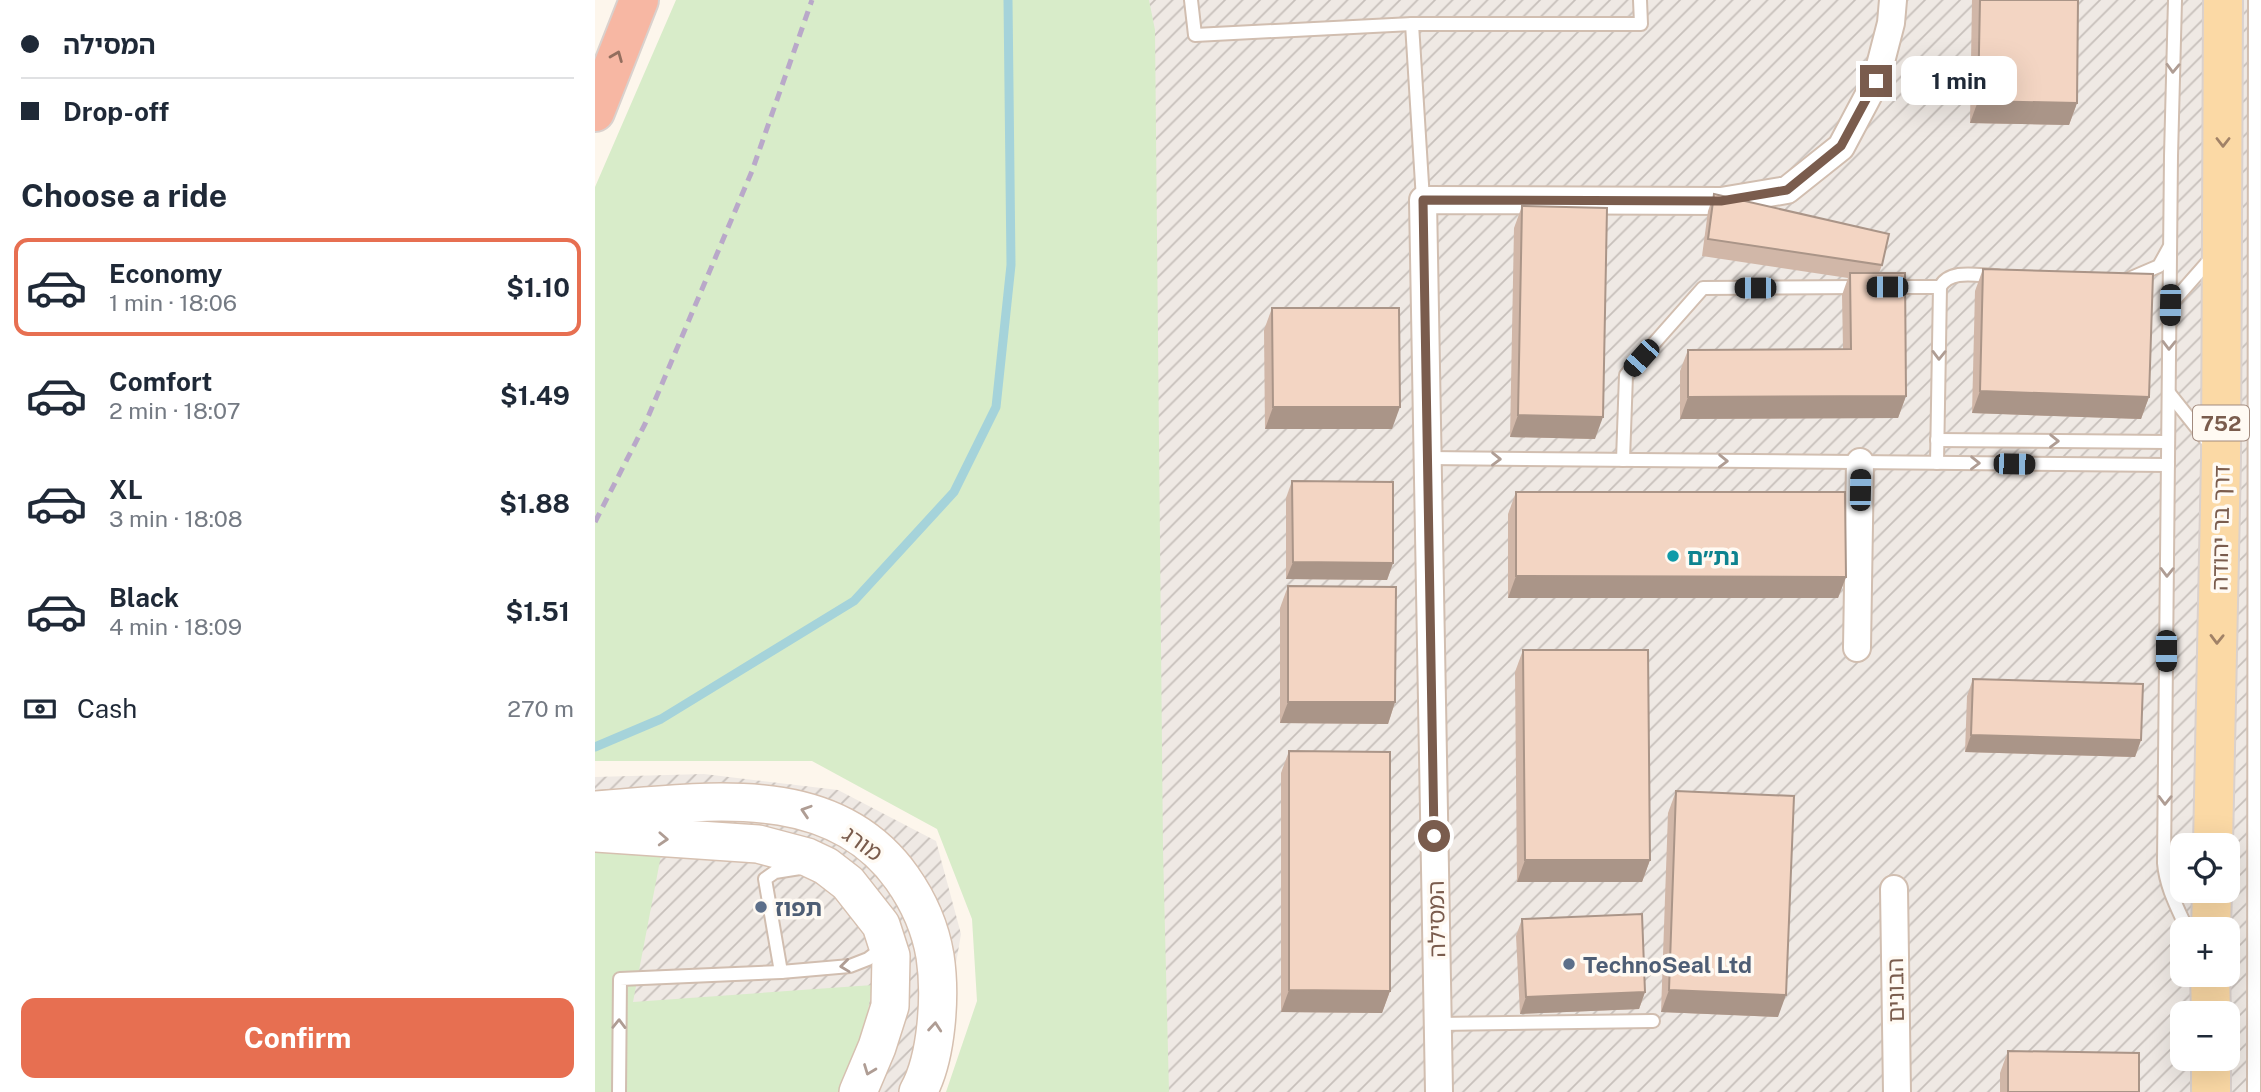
<!DOCTYPE html>
<html lang="en">
<head>
<meta charset="utf-8">
<style>
  body { margin:0; font-family:"Public Sans","Noto Sans Hebrew",sans-serif; background:#f2f2f3; color:#1f2937; height:100vh; display:flex; flex-direction:column; font-size:26px; white-space:nowrap }
  * { box-sizing:border-box; margin:0 }
  p { font-size:23px; color:#747a83 }
  .icon { flex:none; width:38px; height:38px; fill:none; stroke:currentColor; stroke-width:2; stroke-linecap:round; stroke-linejoin:round }
  .map { position:relative; flex:1; overflow:hidden }
  .side { display:flex; flex-direction:column; background:#fff; width:595px }
  .side>* { flex:none }
  .top-card { display:grid; align-content:center; height:154px; padding:0 21px; background:#fff }
  .tools { position:absolute; left:1575px; top:833px; display:grid; gap:14px }
  .tools a { display:grid; place-items:center; width:70px; height:70px; border-radius:14px; background:#fff; box-shadow:0 7px 28px #0002; font-size:35px }
  .end { position:absolute; width:32px; height:32px; margin:-16px; border:9px solid #7a5c4d; background:#fff; box-shadow:0 0 0 4px #fff }
  .from { border-radius:50% }
  .bubble { position:absolute; height:49px; border-radius:14px; background:#fff; box-shadow:0 7px 28px #0002; font-size:23px; font-weight:700; line-height:49px; text-align:center }
  .car { position:absolute; width:21px; height:42px; margin:-21px -10px; border-radius:9px; box-shadow:0 0 5px 2px #0007; background:linear-gradient(#222 24%,#8ab4d8 0 40%,#222 0 76%,#8ab4d8 0 86%,#222 0) }
  .top-card b { display:flex; align-items:center; gap:24px; height:66px; font-size:26px }
  .top-card b+b { border-top:2px solid #e0e1e3 }
  .top-card i { width:18px; height:18px; background:#1f2937 }
  ul { padding:0; list-style:none }
  li { display:flex; align-items:center; gap:21px; height:98px; margin:0 14px 10px; padding:0 7px; border:4px solid transparent; border-radius:14px }
  li div { flex:1 }
  li b { display:block; font-size:26px }
  li em { font-style:normal; font-weight:700 }
  li.on { border-color:#e76f51 }
  li>.icon { width:63px; height:63px; stroke-width:1.5 }
  h2 { padding:0 21px; font-size:32px; line-height:84px }
  .pay { display:flex; align-items:center; gap:18px; height:77px; padding:0 21px; font-size:26px }
  .pay p { margin-inline-start:auto }
  .cta { display:flex; gap:14px; margin-top:auto; padding:14px 21px }
  .cta a { flex:1; height:80px; border-radius:14px; background:#e76f51; color:#fff; font-size:28px; font-weight:700; line-height:80px; text-align:center }
  main { display:flex; flex:1; min-height:0 }
  .map>svg:first-child { display:block }
  .industrial { fill:url(#industrial-furrows); fill-rule:evenodd }
  .grass { fill:#d8ecc9 }
  .lines { fill:none; stroke-linecap:round; stroke-linejoin:round }
  .stream { stroke:#a5d3da; stroke-width:9 }
  .lane-casing { stroke:#d1beb0; stroke-width:16 }
  .street-casing { stroke:#d1beb0; stroke-width:30 }
  .secondary-casing { stroke:#d6c0b0; stroke-width:40 }
  .primary-casing { stroke:#dad1cd; stroke-width:42 }
  .highway-casing { stroke:#dad1cd; stroke-width:42 }
  .lane { stroke:#fff; stroke-width:12 }
  .street { stroke:#fff; stroke-width:26 }
  .secondary { stroke:#fff; stroke-width:37 }
  .primary { stroke:#fbd9a5; stroke-width:38 }
  .highway { stroke:#f7b7a3; stroke-width:38 }
  .rail { stroke:#b9a8c9; stroke-width:5; stroke-dasharray:10 7; stroke-linecap:butt }
  .wall { fill:#d1b7a8 }
  .shaded-wall { fill:#aa9588 }
  .building { fill:#f3d5c3; stroke:#aa9588; stroke-width:2 }
  .oneway { stroke:#936e5e }
  .oneway2 { stroke:#af9d94 }
  .oneway3 { stroke:#a18267 }
  .route { stroke:#7a5c4d; stroke-width:9 }
  .culture-dot { fill:#0f9aa8; stroke:#fffaf3; stroke-width:2.5 }
  .service-dot { fill:#5c6f8a; stroke:#fffaf3; stroke-width:2.5 }
  .labels { text-anchor:middle; dominant-baseline:central; stroke-width:7; stroke-linejoin:round; paint-order:stroke }
  .shield { fill:#fffaf3; stroke:#a28b7f; stroke-width:2 }
  .shield-label { font-size:21px; font-weight:bold; fill:#7a5c4d }
  .street-label { font-size:23px; fill:#7a5c4d; stroke:#fffaf3 }
  .culture-label { font-size:23px; font-weight:bold; fill:#0d838f; stroke:#fffaf3; text-anchor:start }
  .service-label { font-size:23px; font-weight:bold; fill:#4e5e75; stroke:#fffaf3; text-anchor:start }
</style>
</head>
<body>
<main>
<section class="side">
<div class="top-card">
<b><i class="from"></i>המסילה</b>
<b><i></i>Drop-off</b>
</div>
<h2>Choose a ride</h2>
<ul>
<li class="on"><svg class="icon" aria-label="car" viewBox="0 0 24 24"><path d="M5 17H2v-5l4-1 3-4h7l3 4 3 1v5h-3M9 17h6M6 11h13"/><circle cx="7" cy="17" r="2"/><circle cx="17" cy="17" r="2"/></svg><div><b>Economy</b><p>1 min · 18:06</p></div><em>$1.10</em></li>
<li><svg class="icon" aria-label="car" viewBox="0 0 24 24"><path d="M5 17H2v-5l4-1 3-4h7l3 4 3 1v5h-3M9 17h6M6 11h13"/><circle cx="7" cy="17" r="2"/><circle cx="17" cy="17" r="2"/></svg><div><b>Comfort</b><p>2 min · 18:07</p></div><em>$1.49</em></li>
<li><svg class="icon" aria-label="car" viewBox="0 0 24 24"><path d="M5 17H2v-5l4-1 3-4h7l3 4 3 1v5h-3M9 17h6M6 11h13"/><circle cx="7" cy="17" r="2"/><circle cx="17" cy="17" r="2"/></svg><div><b>XL</b><p>3 min · 18:08</p></div><em>$1.88</em></li>
<li><svg class="icon" aria-label="car" viewBox="0 0 24 24"><path d="M5 17H2v-5l4-1 3-4h7l3 4 3 1v5h-3M9 17h6M6 11h13"/><circle cx="7" cy="17" r="2"/><circle cx="17" cy="17" r="2"/></svg><div><b>Black</b><p>4 min · 18:09</p></div><em>$1.51</em></li>
</ul>
<div class="pay"><svg class="icon" aria-label="cash" viewBox="0 0 24 24"><path d="M3 7h18v10H3z"/><circle cx="12" cy="12" r="2"/></svg>Cash<p>270 m</p></div>
<div class="cta"><a>Confirm</a></div>
</section>
<div class="map">
<svg width="1666" height="1092" viewBox="0 0 1666 1092">
  <defs>
    <pattern id="industrial-furrows" width="10" height="10" patternUnits="userSpaceOnUse" patternTransform="scale(1.75)"><rect width="10" height="10" fill="#efe9e4"/><path d="M-1 1l2-2M0 10L10 0M9 11l2-2" fill="none" stroke="#c7c0bb"/></pattern>
  </defs>
  <rect width="100%" height="100%" fill="#fdf6ec"/>
  <g class="industrial">
    <path d="M532,0h1134v1092h-1117zM1587,845h46v46h-46zM1587,929h46v46h-46zM1587,1013h46v46h-46z"/>
    <path d="M109,774l134,16 98,51 25,93 -27,158h-339v-315z"/>
  </g>
  <g class="grass">
    <path d="M81,0h473l6,30 8,820 6,242h-223l31,-91 -5,-82 -35,-90 -125,-68h-217v-574z"/>
    <path d="M0,848l67,2 -29,152 240,-17c-8,36 -12,78 -35,107h-243z"/>
  </g>
  <g class="lines">
    <path class="stream" d="M0,747l66,-28 193,-118 100,-109 42,-85 15,-142 -3,-265"/>
    <g class="lane-casing">
      <g id="lane">
        <path d="M596,0l4,35 217,-11"/>
        <path d="M1580,0l-4,156 -7,707c2,24 13,44 23,66"/>
        <path d="M828,200l-11,-176h229l-1,-24"/>
        <path d="M1536,278l28,-12 10,-18"/>
        <path d="M1296,287h49"/>
        <path d="M1575,305l43,-49"/>
        <path d="M1574,393l43,54"/>
        <path d="M1342,440l231,2"/>
        <path d="M833,458l740,7"/>
        <path d="M1028,460l3,-85 77,-87 156,-1"/>
        <path d="M1342,463l3,-176c10,-19 39,-11 57,-11"/>
        <path d="M186,972l-16,-93 10,-7 25,-4"/>
        <path d="M843,1024l215,-3"/>
        <path d="M24,1092l1,-113 161,-7 69,-6 18,-7 8,-6 4,-11"/>
        <path d="M1659,1092l1,-1092"/>
      </g>
    </g>
    <g class="street-casing">
      <g id="street">
        <path d="M1262,648l3,-186"/>
        <path d="M1299,889l3,203"/>
        <path d="M844,1092l-16,-892 298,1 66,-11 54,-43 35,-66 15,-58 2,-23"/>
      </g>
    </g>
    <g class="secondary-casing">
      <g id="secondary">
        <path d="M0,810c106,-7 236,-32 307,68 17,24 28,48 33,78 6,39 2,102 -17,136"/>
        <path d="M0,833l163,11 49,13 19,9 22,17 33,42 10,31 -1,50 -13,41 -19,45"/>
      </g>
    </g>
    <g class="primary-casing">
      <g id="primary">
        <path d="M1618,845l8,-386 2,-459"/>
        <path d="M1616,929l1,-38"/>
        <path d="M1615,975l1,38"/>
        <path d="M1616,1059v33"/>
      </g>
    </g>
    <g class="highway-casing">
      <path id="highway" d="M0,112l44,-112"/>
    </g>
    <use href="#lane" class="lane"/>
    <use href="#street" class="street"/>
    <use href="#secondary" class="secondary"/>
    <use href="#primary" class="primary"/>
    <use href="#highway" class="highway"/>
    <path class="rail" d="M0,522l50,-98 107,-253 60,-171"/>
  </g>
  <g class="wall">
    <path d="M1377,0h106l-1,103 -8,22 -99,-2z"/>
    <path d="M1119,194l168,71 -3,8 27,123 -8,22 -218,1v-48l8,-21 155,-1 -1,-54 6,-17 -146,-22 6,-45z"/>
    <path d="M927,206l73,233 -85,-2 4,-209z"/>
    <path d="M1388,269l166,128 -8,22 -169,-6 3,-122z"/>
    <path d="M677,308l120,121h-127l-1,-99z"/>
    <path d="M697,481l101,82 -6,17 -101,-1v-81z"/>
    <path d="M921,492l330,85 -8,21h-330v-84z"/>
    <path d="M693,586l107,116 -7,22 -108,-1v-115z"/>
    <path d="M928,650l127,210 -8,22h-125l-2,-210z"/>
    <path d="M1378,679l168,61 -6,17 -170,-5 2,-56z"/>
    <path d="M694,751l101,240 -8,22 -101,-1v-239z"/>
    <path d="M1081,791l102,226 -117,-5 7,-199z"/>
    <path d="M927,919l123,73 -6,17 -119,5 -4,-78z"/>
    <path d="M1413,1051l131,41h-139v-19z"/>
  </g>
  <g class="shaded-wall">
    <path d="M1383,101l99,2 -8,22 -99,-2z"/>
    <path d="M1385,391l169,6 -8,22 -169,-6z"/>
    <path d="M1311,396l-8,22 -218,1 8,-22z"/>
    <path d="M678,407h127l-8,22h-127z"/>
    <path d="M923,415l85,2 -8,22 -85,-2z"/>
    <path d="M698,562l100,1 -6,17 -101,-1z"/>
    <path d="M921,576l330,1 -8,21h-330z"/>
    <path d="M693,702h107l-7,22 -108,-1z"/>
    <path d="M1376,735l170,5 -6,17 -170,-5z"/>
    <path d="M930,860h125l-8,22h-125z"/>
    <path d="M694,990l101,1 -8,22 -101,-1z"/>
    <path d="M1074,990l117,5 -8,22 -117,-5z"/>
    <path d="M1050,992l-6,17 -119,5 6,-17z"/>
  </g>
  <g class="building">
    <path d="M1385,0h98l-1,103 -99,-2z"/>
    <path d="M1119,194l175,40 -7,31 -174,-26z"/>
    <path d="M927,206l85,2 -4,209 -85,-2z"/>
    <path d="M1388,269l170,5 -4,123 -169,-6z"/>
    <path d="M1255,273h55l1,123 -218,1v-47l163,-1z"/>
    <path d="M677,308h127l1,99h-127z"/>
    <path d="M697,481l101,1v81l-100,-1z"/>
    <path d="M921,492h329l1,85 -330,-1z"/>
    <path d="M693,586l108,1 -1,115h-107z"/>
    <path d="M928,650h125l2,210h-125z"/>
    <path d="M1378,679l170,5 -2,56 -170,-5z"/>
    <path d="M694,751l101,1v239l-101,-1z"/>
    <path d="M1081,791l118,5 -8,199 -117,-5z"/>
    <path d="M1047,914l3,78 -119,5 -4,-78z"/>
    <path d="M1413,1051l131,2v39h-131z"/>
  </g>
  <defs><path id="oneway-chevron" d="M-2-3.5L2.5 0L-2 3.5" fill="none" stroke-width="1.6" stroke-linecap="round" stroke-linejoin="round" transform="scale(1.75)"/></defs>
  <use class="oneway" href="#oneway-chevron" transform="translate(22 56) rotate(-68)"/>
  <g class="oneway2">
    <use href="#oneway-chevron" transform="translate(1578 68) rotate(92)"/>
    <use href="#oneway-chevron" transform="translate(1574 345) rotate(91)"/>
    <use href="#oneway-chevron" transform="translate(1344 355) rotate(91)"/>
    <use href="#oneway-chevron" transform="translate(1459 441) rotate(1)"/>
    <use href="#oneway-chevron" transform="translate(901 459) rotate(1)"/>
    <use href="#oneway-chevron" transform="translate(1128 461) rotate(1)"/>
    <use href="#oneway-chevron" transform="translate(1380 463) rotate(1)"/>
    <use href="#oneway-chevron" transform="translate(1572 572) rotate(91)"/>
    <use href="#oneway-chevron" transform="translate(1570 800) rotate(91)"/>
    <use href="#oneway-chevron" transform="translate(211 811) rotate(-162)"/>
    <use href="#oneway-chevron" transform="translate(68 839) rotate(3)"/>
    <use href="#oneway-chevron" transform="translate(250 966) rotate(173)"/>
    <use href="#oneway-chevron" transform="translate(24 1024) rotate(-89)"/>
    <use href="#oneway-chevron" transform="translate(340 1027) rotate(-85)"/>
    <use href="#oneway-chevron" transform="translate(274 1070) rotate(111)"/>
  </g>
  <g class="oneway3">
    <use href="#oneway-chevron" transform="translate(1628 142) rotate(90)"/>
    <use href="#oneway-chevron" transform="translate(1622 639) rotate(91)"/>
  </g>
  <g class="lines">
    <path class="route" d="M839,836l-11,-636 298,1 66,-11 54,-44 35,-65"/>
  </g>
  <circle class="culture-dot" cx="1078" cy="556" r="7"/>
  <g class="service-dot">
    <circle cx="166" cy="907" r="7"/>
    <circle cx="974" cy="964" r="7"/>
  </g>
  <g class="labels">
    <rect class="shield" x="1598" y="405.5" width="56" height="35" rx="5"/>
    <g class="shield-label">
      <text x="1626" y="423">752</text>
    </g>
    <g class="street-label">
      <text transform="translate(1625 528) rotate(-89)">דרך בר יהודה</text>
      <text transform="translate(268 843) rotate(36)">מורג</text>
      <text transform="translate(841 919) rotate(-91)">המסילה</text>
      <text transform="translate(1300 990) rotate(-91)">הבונים</text>
    </g>
    <g class="culture-label">
      <text x="1092" y="556">נת״ם</text>
    </g>
    <g class="service-label">
      <text x="180" y="907">תפוז</text>
      <text x="988" y="964">TechnoSeal Ltd</text>
    </g>
  </g>
</svg>
<div class="tools">
<a><svg class="icon" aria-label="locate" viewBox="0 0 24 24"><circle cx="12" cy="12" r="6"/><path d="M12 2v4M12 18v4M2 12h4M18 12h4"/></svg></a>
<a>+</a>
<a>−</a>
</div>
<i class="end from" style="left:839px;top:836px"></i>
<i class="end" style="left:1281px;top:81px"></i>
<div class="bubble" style="left:1306px;top:56px;width:116px">1 min</div>
<i class="car" style="left:1292px;top:287px;rotate:270deg"></i>
<i class="car" style="left:1160px;top:288px;rotate:270deg"></i>
<i class="car" style="left:1575px;top:305px;rotate:181deg"></i>
<i class="car" style="left:1046px;top:358px;rotate:222deg"></i>
<i class="car" style="left:1419px;top:464px;rotate:91deg"></i>
<i class="car" style="left:1265px;top:490px;rotate:1deg"></i>
<i class="car" style="left:1571px;top:651px;rotate:180deg"></i>
</div>
</main>
</body>
</html>
